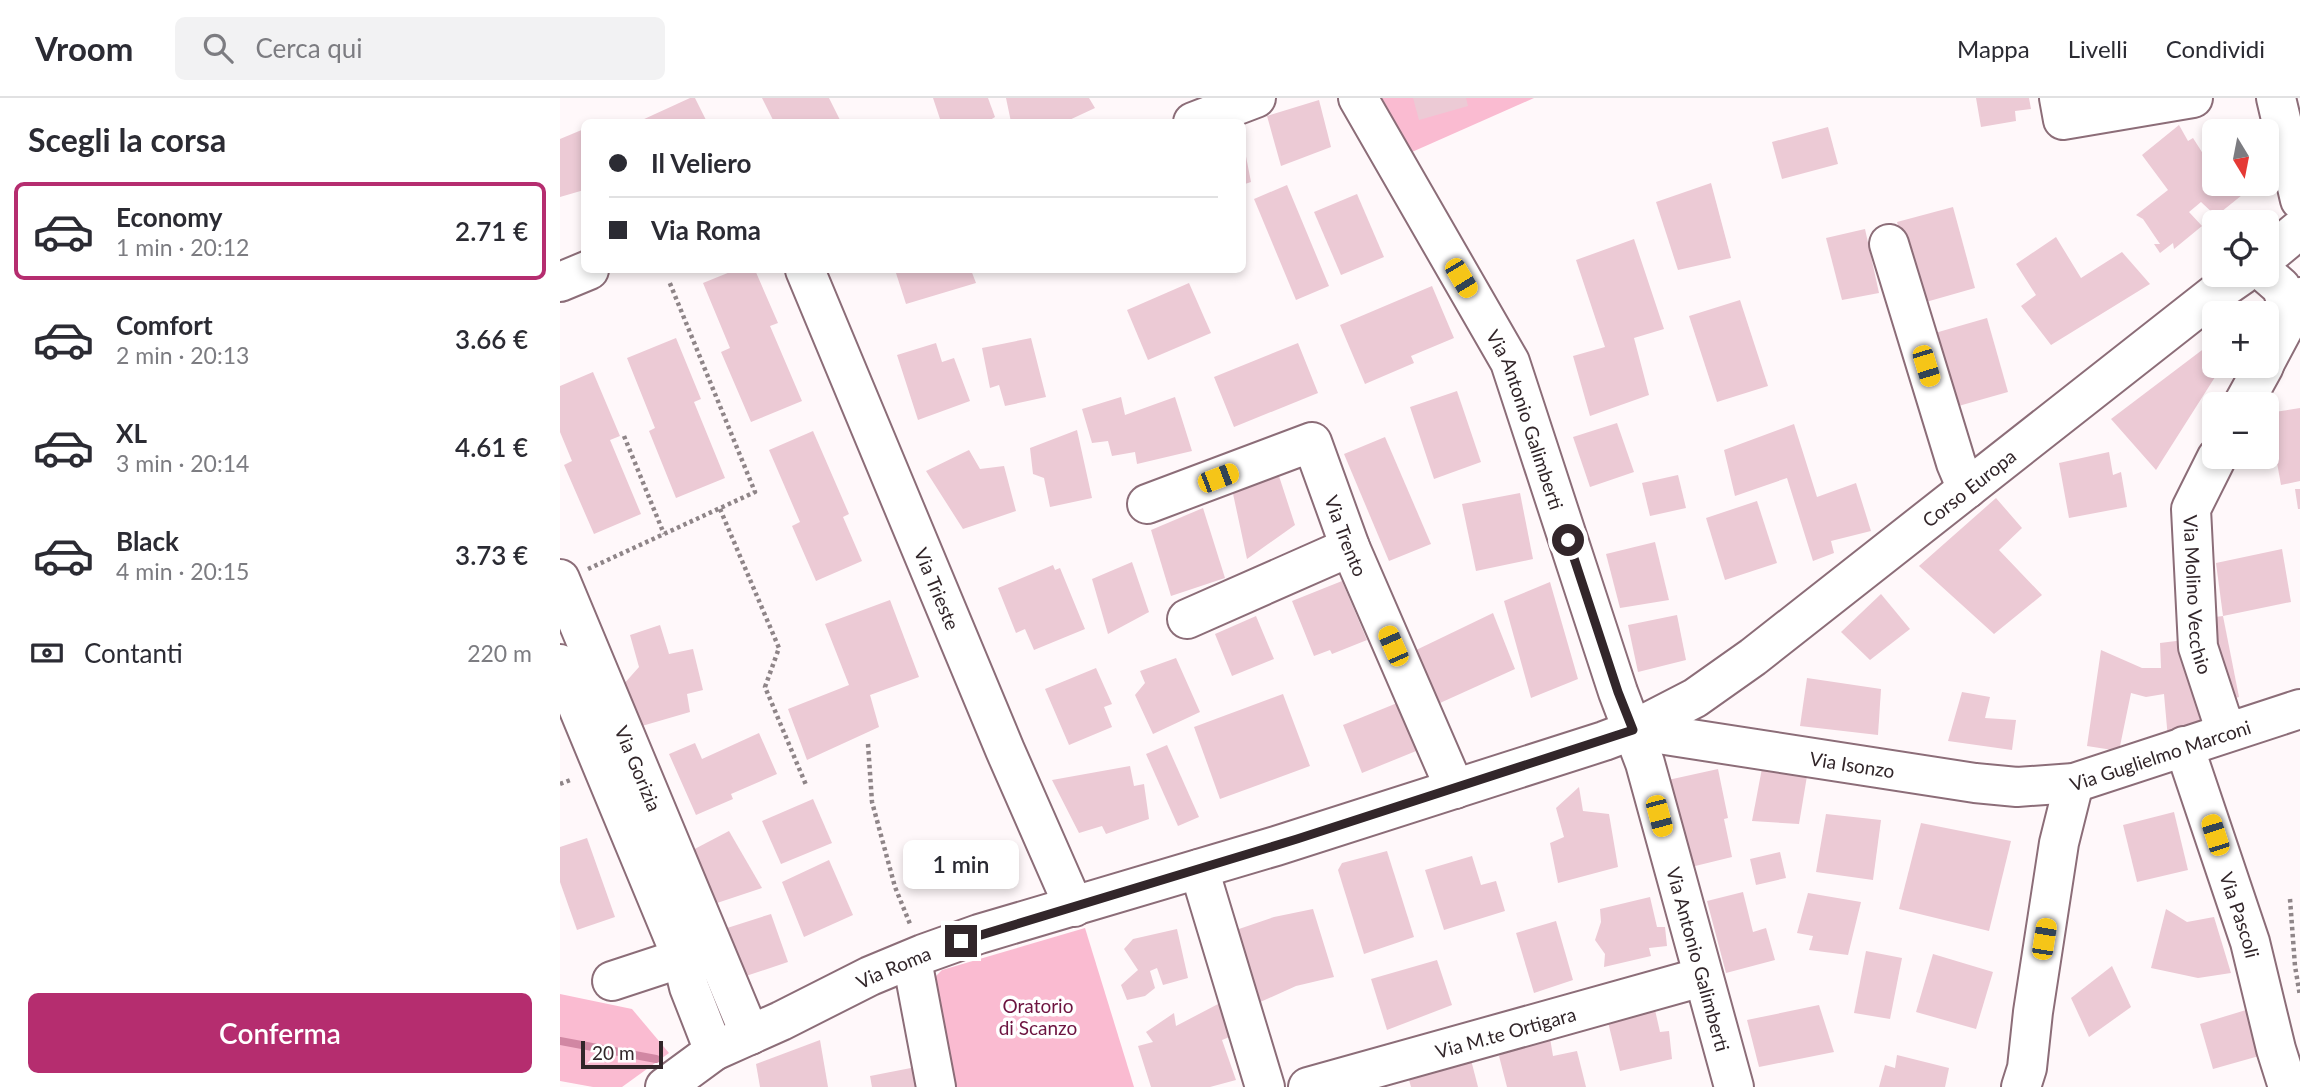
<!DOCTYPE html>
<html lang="it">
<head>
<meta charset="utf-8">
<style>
  body { margin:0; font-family:Lato,sans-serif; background:#f2f2f3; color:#2b2b33; height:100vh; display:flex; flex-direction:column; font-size:26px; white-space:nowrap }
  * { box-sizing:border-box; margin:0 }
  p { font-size:23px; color:#7c7c81 }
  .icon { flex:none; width:38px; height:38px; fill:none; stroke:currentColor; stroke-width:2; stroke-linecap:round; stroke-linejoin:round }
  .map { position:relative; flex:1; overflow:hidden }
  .sheet { display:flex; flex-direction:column; background:#fff; width:560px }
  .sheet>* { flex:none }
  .hud { position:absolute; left:21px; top:21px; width:665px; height:154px; border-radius:10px; box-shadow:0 4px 10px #0003; display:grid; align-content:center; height:154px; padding:0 28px; background:#fff }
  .needle { width:46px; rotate:170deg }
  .buttons { position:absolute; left:1642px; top:21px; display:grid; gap:14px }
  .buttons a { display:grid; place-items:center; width:77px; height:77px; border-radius:10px; background:#fff; box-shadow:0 4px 10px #0003; font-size:35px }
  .scale { position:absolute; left:21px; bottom:18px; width:82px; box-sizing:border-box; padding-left:7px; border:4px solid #32262a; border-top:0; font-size:19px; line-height:24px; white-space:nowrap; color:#32262a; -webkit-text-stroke:5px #fff; paint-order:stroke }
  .end { position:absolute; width:32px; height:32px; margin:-16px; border:9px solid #32262a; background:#fff; box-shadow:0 0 0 4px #fff }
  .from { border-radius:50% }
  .bubble { position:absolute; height:49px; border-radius:10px; background:#fff; box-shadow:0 4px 10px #0003; font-size:23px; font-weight:600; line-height:49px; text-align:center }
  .car { position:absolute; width:21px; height:42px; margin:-21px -10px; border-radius:9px; box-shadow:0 0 5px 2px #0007; background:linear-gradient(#f5c518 24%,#345 0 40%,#f5c518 0 76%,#345 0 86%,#f5c518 0) }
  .hud b { display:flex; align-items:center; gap:24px; height:66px; font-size:26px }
  .hud b+b { border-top:2px solid #e1e1e2 }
  .hud i { width:18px; height:18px; background:#2b2b33 }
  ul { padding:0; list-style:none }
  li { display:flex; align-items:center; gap:21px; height:98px; margin:0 14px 10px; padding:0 14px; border:4px solid transparent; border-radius:10px }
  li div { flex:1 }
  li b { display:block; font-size:26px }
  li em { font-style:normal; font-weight:600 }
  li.on { border-color:#b52d6f }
  li>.icon { width:63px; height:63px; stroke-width:1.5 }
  h2 { padding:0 28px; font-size:32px; line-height:84px }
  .pay { display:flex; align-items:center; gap:18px; height:77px; padding:0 28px; font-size:26px }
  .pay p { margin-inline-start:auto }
  .action { display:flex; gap:14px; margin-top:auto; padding:14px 28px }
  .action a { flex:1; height:80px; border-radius:10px; background:#b52d6f; color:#fff; font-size:28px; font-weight:600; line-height:80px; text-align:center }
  header { display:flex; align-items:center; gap:42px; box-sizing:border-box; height:98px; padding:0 35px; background:#fff; border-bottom:2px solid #e1e1e2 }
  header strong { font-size:33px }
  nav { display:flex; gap:38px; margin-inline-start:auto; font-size:24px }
  .search { width:490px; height:63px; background:#f2f2f3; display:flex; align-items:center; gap:18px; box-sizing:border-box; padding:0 24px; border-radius:10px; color:#7c7c81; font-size:26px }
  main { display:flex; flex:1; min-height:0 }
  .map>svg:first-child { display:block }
  .green { fill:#fabbd1 }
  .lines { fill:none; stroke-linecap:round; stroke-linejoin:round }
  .stream { stroke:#d187a3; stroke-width:8 }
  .building { fill:#eccad5 }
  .minor-casing { stroke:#8c6d78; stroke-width:42 }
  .path { stroke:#8f8588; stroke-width:4.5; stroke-dasharray:3.5 3.5; stroke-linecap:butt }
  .minor { stroke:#fff; stroke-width:38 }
  .route { stroke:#32262a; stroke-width:9 }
  .labels { text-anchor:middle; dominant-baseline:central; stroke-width:7; stroke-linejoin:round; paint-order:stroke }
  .street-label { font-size:19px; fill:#32262a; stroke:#fff }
  .park-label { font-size:19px; fill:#6d1440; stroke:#fff }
</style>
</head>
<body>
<header>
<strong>Vroom</strong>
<div class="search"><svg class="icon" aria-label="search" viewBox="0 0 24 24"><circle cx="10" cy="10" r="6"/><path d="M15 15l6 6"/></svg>Cerca qui</div>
<nav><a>Mappa</a><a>Livelli</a><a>Condividi</a></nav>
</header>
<main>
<section class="sheet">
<h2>Scegli la corsa</h2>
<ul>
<li class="on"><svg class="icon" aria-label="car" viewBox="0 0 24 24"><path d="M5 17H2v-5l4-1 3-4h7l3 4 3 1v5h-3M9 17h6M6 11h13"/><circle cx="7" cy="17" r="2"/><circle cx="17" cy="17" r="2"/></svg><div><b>Economy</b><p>1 min · 20:12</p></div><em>2.71 €</em></li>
<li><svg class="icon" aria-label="car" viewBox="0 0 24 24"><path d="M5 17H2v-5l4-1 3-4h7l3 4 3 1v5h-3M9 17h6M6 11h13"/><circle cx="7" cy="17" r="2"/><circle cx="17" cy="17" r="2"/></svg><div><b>Comfort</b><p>2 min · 20:13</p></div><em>3.66 €</em></li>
<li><svg class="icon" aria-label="car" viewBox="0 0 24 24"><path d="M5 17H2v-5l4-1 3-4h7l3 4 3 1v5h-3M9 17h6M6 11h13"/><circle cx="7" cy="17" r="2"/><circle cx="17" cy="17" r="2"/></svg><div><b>XL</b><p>3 min · 20:14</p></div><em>4.61 €</em></li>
<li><svg class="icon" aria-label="car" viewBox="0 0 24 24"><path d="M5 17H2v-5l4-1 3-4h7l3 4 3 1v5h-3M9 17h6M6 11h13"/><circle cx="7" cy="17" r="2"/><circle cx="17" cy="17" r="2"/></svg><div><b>Black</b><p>4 min · 20:15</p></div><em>3.73 €</em></li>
</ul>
<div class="pay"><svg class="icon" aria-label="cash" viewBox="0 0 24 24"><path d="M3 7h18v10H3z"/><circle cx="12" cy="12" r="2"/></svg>Contanti<p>220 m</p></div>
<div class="action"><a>Conferma</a></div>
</section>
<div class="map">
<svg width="1740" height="989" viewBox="0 0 1740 989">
  <rect width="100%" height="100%" fill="#fff8fa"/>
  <g class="green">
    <path d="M822,0h152l-122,54z"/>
    <path d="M525,830l49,159h-193l-16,-84 10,-26 7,-7z"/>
    <path d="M0,896l72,15 37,44 -47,34h-29l-33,-6z"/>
  </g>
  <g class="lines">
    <path class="stream" d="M0,943l96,18"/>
  </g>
  <g class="building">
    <path d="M130,0h5l12,24h-64l-1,-2z"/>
    <path d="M202,0h67l12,24h-67z"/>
    <path d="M373,0h55l7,19 -8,5h-46z"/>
    <path d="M446,0h83l6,10 -30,14h-54z"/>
    <path d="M853,0h53l2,8 -49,14z"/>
    <path d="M1416,0h53l2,11 -16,2 1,10 -35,6z"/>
    <path d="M759,2l12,47 -50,19 -14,-50z"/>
    <path d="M1619,27l9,16 5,-3 14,22 7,-5v29h35l3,3 -36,29 -15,-14 -12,10 13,14 -28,23 -1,-6 -13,10 -6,-9h6l-17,-25 -7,-4 32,-25 -26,-35z"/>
    <path d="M1268,29l10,37 -56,15 -10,-37z"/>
    <path d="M24,31v61l-24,7v-58z"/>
    <path d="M682,38l9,46 -9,3z"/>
    <path d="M1151,85l20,75 -53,12 -22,-68z"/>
    <path d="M727,87l42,101 -33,14 -42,-101z"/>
    <path d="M797,96l27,63 -43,18 -27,-63z"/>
    <path d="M1393,109l22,81 -56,16 -22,-82z"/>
    <path d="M1305,131l14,64 -37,7 -16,-62z"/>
    <path d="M1496,139l25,41 41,-26 28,32 -99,61 -30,-39 15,-11 -20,-31z"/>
    <path d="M1074,141l30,90 -30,9 15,57 -59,21 -17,-60 32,-9 -29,-87z"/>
    <path d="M175,172h20l23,53 -8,3 32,75 -51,21 -30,-70 9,-4 -27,-65z"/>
    <path d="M335,172h76l5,13 -70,21z"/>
    <path d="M629,185l22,50 -63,27 -21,-50z"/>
    <path d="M872,188l22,52 -43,18 3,7 -49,21 -25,-59z"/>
    <path d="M1180,202l28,86 -51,16 -28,-86z"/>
    <path d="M1427,220l21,74 -53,15 -20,-74z"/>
    <path d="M116,240l25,61 -7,3 31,76 -49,20 -27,-67 6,-3 -28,-70z"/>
    <path d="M471,240l15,59 -41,9 -6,-21 -9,3 -8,-40z"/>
    <path d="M1654,243v25h8l-66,104 -45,-51z"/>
    <path d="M376,245l6,19 12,-4 16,43 -52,19 -21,-65z"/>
    <path d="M738,245l20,50 -84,34 -20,-50z"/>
    <path d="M33,274l27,64 -10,4 31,74 -47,20 -30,-69 8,-4 -12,-29v-46z"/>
    <path d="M897,293l24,71 -47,17 -24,-72z"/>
    <path d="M561,299l4,18 50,-18 17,54 -55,13 -2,-12 -23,4 -4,-15 -16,2 -10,-34z"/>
    <path d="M1740,310v73l-19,4 -13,-72z"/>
    <path d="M1057,325l17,49 -44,15 -17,-50z"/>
    <path d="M1234,326l23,73 39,-14 15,48 -40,10 3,12 -21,8 -26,-83 -52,18 -11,-46z"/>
    <path d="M517,332l15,68 -42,9 -6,-29 -11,-4 -3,-26z"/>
    <path d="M253,333l36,83 -6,3 19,44 -46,20 -24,-55 8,-4 -31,-72z"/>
    <path d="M825,339l46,107 -42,17 -45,-107z"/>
    <path d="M409,352l11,19 24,-3 12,45 -53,18 -37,-58z"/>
    <path d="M1549,354l4,23 8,-3 6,35 -58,11 -10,-55z"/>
    <path d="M717,372l18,55 -48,34 -15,-70z"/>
    <path d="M1118,377l8,33 -36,8 -8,-33z"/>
    <path d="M1735,391h5v20h-2z"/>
    <path d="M960,395l13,66 -57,12 -14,-67z"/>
    <path d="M1436,400l26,30 -23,22 43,45 -48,39 -75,-68z"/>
    <path d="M1197,403l20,62 -52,17 -19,-62z"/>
    <path d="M643,410l22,70 -54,18 -20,-66z"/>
    <path d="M1095,444l14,58 -49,8 -14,-54z"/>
    <path d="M1722,451l9,53 -68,14 -7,-53z"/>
    <path d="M572,464l17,50 -41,22 -16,-55z"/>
    <path d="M493,467l2,5 5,-2 25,61 -51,21 -9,-21 -9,4 -18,-45z"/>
    <path d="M782,483l25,59 -35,14 -2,-4 -16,6 -22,-55z"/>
    <path d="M990,484l28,97 -47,19 -27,-97z"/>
    <path d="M1321,496l29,35 -40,31 -29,-28z"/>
    <path d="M330,502l29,77 -49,18 9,32 -72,33 -19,-51 61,-24 -24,-61z"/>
    <path d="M933,515l22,56 -75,34 -28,-51z"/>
    <path d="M1117,517l9,45 -48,12 -10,-47z"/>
    <path d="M696,518l18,43 -42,17 -17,-42z"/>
    <path d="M1663,518l16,81 -16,5 -16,-84z"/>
    <path d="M100,527l9,29 24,-5 10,41 -16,4 3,18 -55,16 -12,-43 16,-18 -9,-32z"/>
    <path d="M1624,542l18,90 -34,9 -4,-45 -18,3 -15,-4 -12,58 -32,-5 14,-96 41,18h19l-1,-25z"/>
    <path d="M616,560l24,54 -47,22 -18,-39 10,-12 -5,-12z"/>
    <path d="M536,570l16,36 -8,3 8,20 -43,18 -24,-56z"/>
    <path d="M1247,580l74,11 -3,46 -78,-9z"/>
    <path d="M1402,594l28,5 -5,21 31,2 -4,30 -64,-9z"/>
    <path d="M723,596l27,72 -90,33 -26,-72z"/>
    <path d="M847,601l19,48 -64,26 -19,-48z"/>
    <path d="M199,635l18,41 -46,20 2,5 -37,16 -27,-61 26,-11 7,16z"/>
    <path d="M607,647l32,72 -21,9 -32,-72z"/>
    <path d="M1203,665l45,7 -9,54 -47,-3z"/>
    <path d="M570,668l4,20 10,-2 5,35 -43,15 -4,-8 -23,7 -27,-53z"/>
    <path d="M1158,671l10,49 -4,1 8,38 -45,11 -19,-88z"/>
    <path d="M1019,689l4,24 26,3 9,53 -60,16 -8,-40 14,-6 -8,-29z"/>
    <path d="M253,701l19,44 -51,21 -19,-43z"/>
    <path d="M1614,714l14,58 -51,12 -14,-57z"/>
    <path d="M1266,716l55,6 -8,60 -57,-8z"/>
    <path d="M1361,725l90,18 -22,90 -90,-22z"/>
    <path d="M169,733l33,57 -48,16 -27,-51z"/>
    <path d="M27,740l28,79 -38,13 -17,-48v-35z"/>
    <path d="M827,753l27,86 -50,17 -26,-84 4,-7z"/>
    <path d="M1220,754l6,26 -30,7 -6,-26z"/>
    <path d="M912,758l9,29 15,-4 9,30 -61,19 -19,-60z"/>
    <path d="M269,762l24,55 -49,22 -22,-55z"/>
    <path d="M1183,794l10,40 13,-4 9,32 -49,13 -19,-72z"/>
    <path d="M1248,795l53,9 -13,53 -39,-5 4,-14 -16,-3z"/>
    <path d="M1090,799l7,30h8l2,19 -18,2 2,8 -47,11 1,-13 -10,-14 6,-18 -1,-13z"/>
    <path d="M753,811l21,68 -38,9 -38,17 -22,-73 38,-13z"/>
    <path d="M1606,811l21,13 27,-5 17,56 -33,5 -47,-10z"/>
    <path d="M211,816l17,48 -48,16 -16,-49z"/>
    <path d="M996,823l17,59 -39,13 -18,-60z"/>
    <path d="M617,831l11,49 -25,7 -6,-17 -7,3 5,17 -10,8 -18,4 -6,-15 17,-15 -14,-21 9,-10z"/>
    <path d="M1306,853l36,7 -12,61 -36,-6z"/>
    <path d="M1373,856l60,18 -17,57 -60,-17z"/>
    <path d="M877,862l15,45 -65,25 -16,-51z"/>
    <path d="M1552,868l19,41 -42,30 -18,-39z"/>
    <path d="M1093,903l7,31 9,-1 3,28 -52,12 -14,-57z"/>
    <path d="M660,905l12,33 -10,4 14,40 -26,7h-59l-13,-41 15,-4 -7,-10 28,-19 2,13z"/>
    <path d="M1259,907l15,47 -75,15 -12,-47z"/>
    <path d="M1686,912l13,46 -46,13 -13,-45z"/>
    <path d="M966,939l24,1 3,18 24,-5 9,36h-79l-8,-31z"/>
    <path d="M260,942l8,47h-68l-4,-23z"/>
    <path d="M909,954l9,35h-67l-5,-18z"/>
    <path d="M1337,957l52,13 -4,19h-66l6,-22 10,3z"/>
    <path d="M356,969l4,20h-48l-2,-11z"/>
  </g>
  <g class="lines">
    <g class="minor-casing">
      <g id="minor">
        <path id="s1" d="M798,0l152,264 108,330 27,71 89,324"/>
        <path d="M1499,0l4,22 130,-22"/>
        <path d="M1716,0l24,102"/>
        <path d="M633,24l63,-24"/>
        <path d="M1329,146l67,219 11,26"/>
        <path d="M1706,159l34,-28"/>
        <path id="s2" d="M245,172l200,480 69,157"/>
        <path d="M1706,176l15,13 11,27"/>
        <path d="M0,184l29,-12"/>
        <path d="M1706,263l34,-64"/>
        <path d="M1683,306l21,-38"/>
        <path id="s3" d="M1657,359l-26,52 7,138 23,70 10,13"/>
        <path id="s4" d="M587,406l165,-62 38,105 105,242"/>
        <path id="s5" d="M0,481l190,456"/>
        <path d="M627,521l163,-72"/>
        <path d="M0,566l122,294 7,29 25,64"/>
        <path id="s6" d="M1073,632l342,53 42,4 57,-4 226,-74"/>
        <path id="s7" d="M1624,648l66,196 26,107 12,38"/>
        <path d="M639,771l66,218"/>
        <path d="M352,862l24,127"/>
        <path d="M52,883l70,-23 23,-11"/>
        <path id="s8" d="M105,989l49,-36 67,-30 89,-45 53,-22 56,-20 297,-88 328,-105 29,-11 62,-32 58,-41 463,-364 26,-18"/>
        <path id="s9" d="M748,989l394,-110"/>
        <path d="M1461,989l6,-19 6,-56 26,-169 15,-60"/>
      </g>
    </g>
    <g class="path">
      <path d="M64,338l40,98"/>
      <path d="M160,411l59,139 -14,39 41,98"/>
      <path d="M28,471l167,-77 -86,-211"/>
      <path d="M308,646l4,58 23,85 15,37"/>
      <path d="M0,686l13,-5"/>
      <path d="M1730,801l5,67 5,30"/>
    </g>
    <use href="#minor" class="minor"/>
  </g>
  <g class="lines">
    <path class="route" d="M401,843l336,-102 336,-109 -15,-38 -50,-152"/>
  </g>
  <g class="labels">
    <g class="street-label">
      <text stroke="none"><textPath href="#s1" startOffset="364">Via Antonio Galimberti</textPath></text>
      <text stroke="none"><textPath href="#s8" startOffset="1451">Corso Europa</textPath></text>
      <text stroke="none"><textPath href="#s4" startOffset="276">Via Trento</textPath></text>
      <text stroke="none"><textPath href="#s2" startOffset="345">Via Trieste</textPath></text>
      <text stroke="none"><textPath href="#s3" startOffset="144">Via Molino Vecchio</textPath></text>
      <text stroke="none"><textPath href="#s6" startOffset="536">Via Guglielmo Marconi</textPath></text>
      <text stroke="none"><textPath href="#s6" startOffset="222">Via Isonzo</textPath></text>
      <text stroke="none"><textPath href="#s5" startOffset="205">Via Gorizia</textPath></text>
      <text stroke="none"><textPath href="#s7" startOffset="178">Via Pascoli</textPath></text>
      <text stroke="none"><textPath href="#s1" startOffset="931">Via Antonio Galimberti</textPath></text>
      <text stroke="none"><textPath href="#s8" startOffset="259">Via Roma</textPath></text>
      <text stroke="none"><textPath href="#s9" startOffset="205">Via M.te Ortigara</textPath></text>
    </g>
    <g class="park-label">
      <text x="478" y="907">Oratorio<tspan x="478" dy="22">di Scanzo</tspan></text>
    </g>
  </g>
</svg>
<div class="buttons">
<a><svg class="needle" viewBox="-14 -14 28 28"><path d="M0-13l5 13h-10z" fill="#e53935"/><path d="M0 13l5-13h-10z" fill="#7c7c81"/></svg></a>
<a><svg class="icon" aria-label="locate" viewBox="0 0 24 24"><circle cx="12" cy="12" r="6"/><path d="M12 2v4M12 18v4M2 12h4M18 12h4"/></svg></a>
<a>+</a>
<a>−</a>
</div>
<div class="scale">20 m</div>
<i class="end from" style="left:1008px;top:442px"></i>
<i class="end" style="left:401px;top:843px"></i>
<div class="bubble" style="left:343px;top:742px;width:116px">1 min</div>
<i class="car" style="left:901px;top:180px;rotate:149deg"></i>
<i class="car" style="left:1366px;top:268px;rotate:163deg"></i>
<i class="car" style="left:658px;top:380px;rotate:69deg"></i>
<i class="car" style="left:833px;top:548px;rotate:336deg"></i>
<i class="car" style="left:1099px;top:718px;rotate:165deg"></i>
<i class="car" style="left:1655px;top:737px;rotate:342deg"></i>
<i class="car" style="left:1484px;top:841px;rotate:9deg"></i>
<div class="hud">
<b><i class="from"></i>Il Veliero</b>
<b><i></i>Via Roma</b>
</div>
</div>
</main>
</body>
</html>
